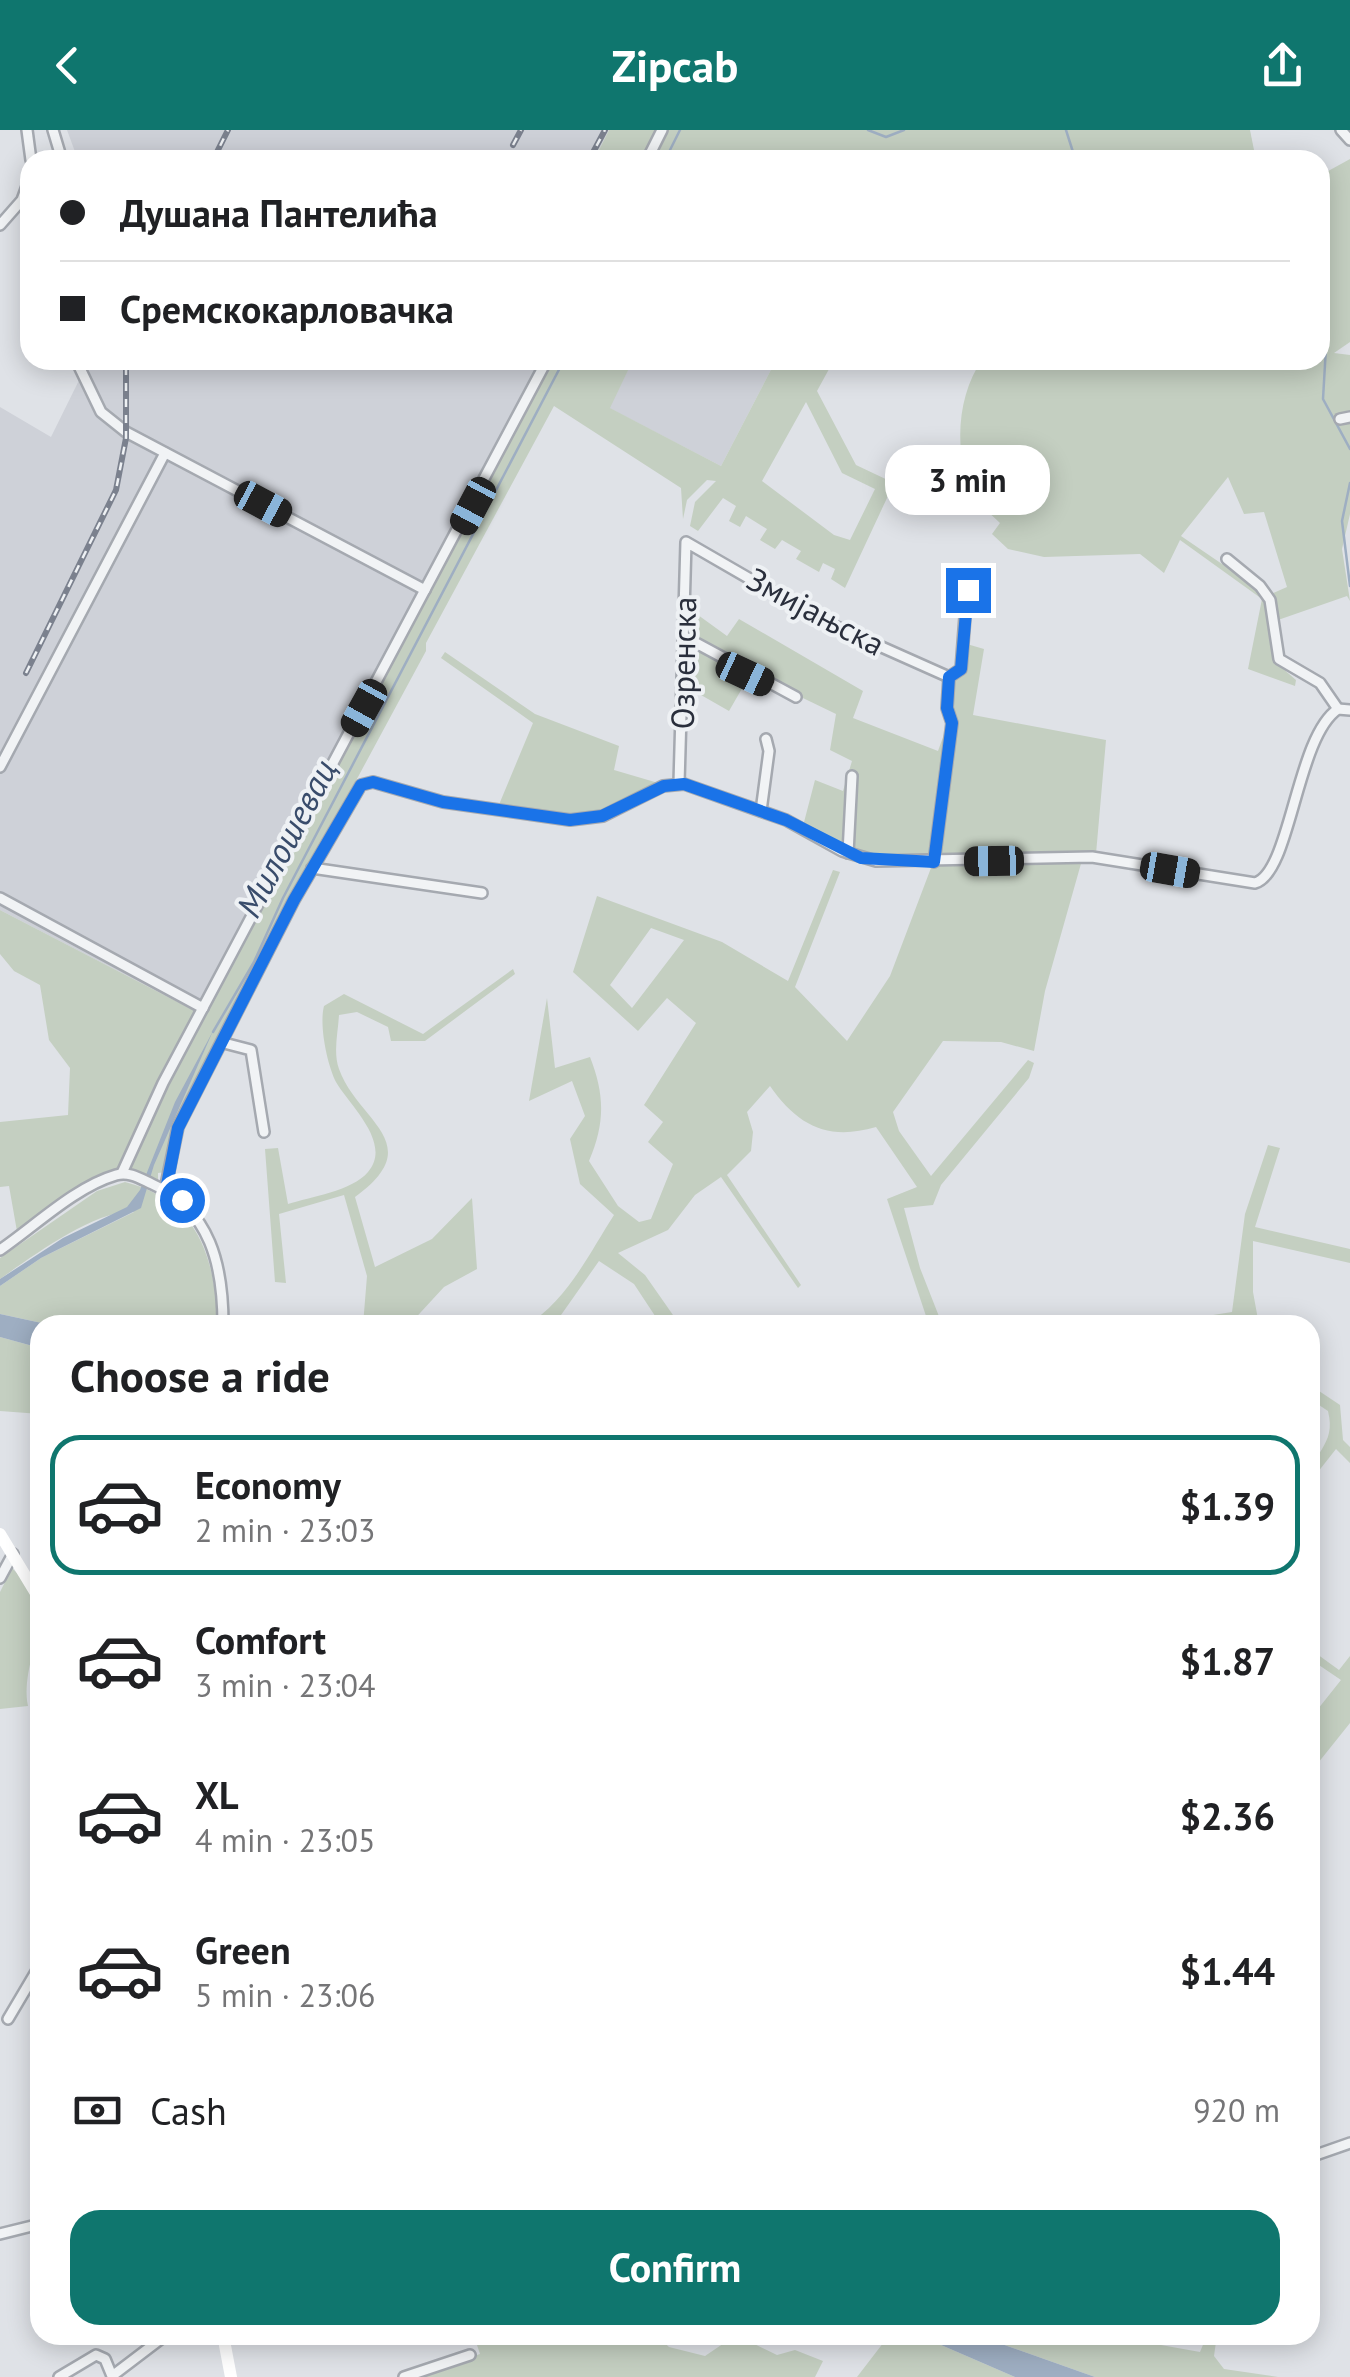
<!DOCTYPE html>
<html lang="en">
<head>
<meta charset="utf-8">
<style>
  body { margin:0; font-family:"PT Sans",sans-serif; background:#f2f2f2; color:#202124; height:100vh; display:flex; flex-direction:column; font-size:38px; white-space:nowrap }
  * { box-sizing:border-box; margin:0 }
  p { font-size:32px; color:#757577 }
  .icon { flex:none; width:55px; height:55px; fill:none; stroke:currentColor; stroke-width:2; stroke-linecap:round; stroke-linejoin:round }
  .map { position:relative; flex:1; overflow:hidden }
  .panel { position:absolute; left:30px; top:1185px; width:1290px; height:1030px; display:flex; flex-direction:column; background:#fff; border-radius:30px; box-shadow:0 5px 25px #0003 }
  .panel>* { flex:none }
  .guide { position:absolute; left:20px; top:20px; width:1310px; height:220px; border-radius:30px; box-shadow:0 5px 25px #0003; display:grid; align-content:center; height:220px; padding:0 40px; background:#fff }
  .end { position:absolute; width:45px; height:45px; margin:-22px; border:12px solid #1a73e8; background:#fff; box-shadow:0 0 0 5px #fff }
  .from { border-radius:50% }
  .bubble { position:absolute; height:70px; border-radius:30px; background:#fff; box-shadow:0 5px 25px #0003; font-size:32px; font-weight:700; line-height:70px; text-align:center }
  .car { position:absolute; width:30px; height:60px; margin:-30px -15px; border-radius:12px; box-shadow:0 0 8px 2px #0007; background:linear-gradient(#222 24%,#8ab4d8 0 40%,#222 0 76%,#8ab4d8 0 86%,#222 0) }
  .guide b { display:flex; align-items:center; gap:35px; height:95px; font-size:38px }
  .guide b+b { border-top:2px solid #e0e0e0 }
  .guide i { width:25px; height:25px; background:#202124 }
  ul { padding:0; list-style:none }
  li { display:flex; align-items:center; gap:30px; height:140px; margin:0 20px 15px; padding:0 20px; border:5px solid transparent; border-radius:30px }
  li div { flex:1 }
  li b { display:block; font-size:38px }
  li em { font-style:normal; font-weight:700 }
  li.selected { border-color:#0f766e }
  li>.icon { width:90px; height:90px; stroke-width:1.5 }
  h2 { padding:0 40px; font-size:45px; line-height:120px }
  .pay { display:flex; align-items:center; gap:25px; height:110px; padding:0 40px; font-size:38px }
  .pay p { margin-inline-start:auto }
  .cta { display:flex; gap:20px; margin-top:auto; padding:20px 40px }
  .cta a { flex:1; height:115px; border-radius:30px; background:#0f766e; color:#fff; font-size:40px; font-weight:700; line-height:115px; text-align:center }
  header { display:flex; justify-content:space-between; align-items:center; height:130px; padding:0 40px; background:#0f766e; color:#fff; font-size:45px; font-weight:700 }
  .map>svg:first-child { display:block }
  .built { fill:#ced1d8 }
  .green { fill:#c4cfc1; fill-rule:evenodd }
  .water { fill:#9eaec2 }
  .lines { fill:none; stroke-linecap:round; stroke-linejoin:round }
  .stream { stroke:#9eaec2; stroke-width:2.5 }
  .minor-casing { stroke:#a5a9b0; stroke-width:14 }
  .minor { stroke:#f1f3f5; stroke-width:9 }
  .secondary { stroke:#fff; stroke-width:12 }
  .rail-casing { stroke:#7b818e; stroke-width:6 }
  .rail { stroke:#eef1f4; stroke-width:2.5; stroke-dasharray:8; stroke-linecap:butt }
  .route { stroke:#1a73e8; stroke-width:12 }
  .labels { text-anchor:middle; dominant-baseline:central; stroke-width:8; stroke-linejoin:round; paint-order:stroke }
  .street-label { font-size:32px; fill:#2a2f3c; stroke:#eef1f4 }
  .water-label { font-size:35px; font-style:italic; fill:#394c6b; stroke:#eef1f4 }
</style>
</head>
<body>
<header><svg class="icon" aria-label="back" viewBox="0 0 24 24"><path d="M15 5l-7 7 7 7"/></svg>Zipcab<svg class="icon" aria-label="share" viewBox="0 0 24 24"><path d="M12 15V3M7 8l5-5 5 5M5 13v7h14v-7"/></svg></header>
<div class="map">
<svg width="1350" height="2247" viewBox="0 0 1350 2247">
  <rect width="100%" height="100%" fill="#dfe2e7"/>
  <g class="built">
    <path d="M67,0h542l-15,30h-516z"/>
    <path d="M89,230h451l-343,652 -197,-102v-503l51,30z"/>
    <path d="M633,230h143l-55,106 -112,-58z"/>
  </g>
  <g class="green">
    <path d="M609,0h641l6,30h-662z"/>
    <path d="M1350,29v183l-16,11 16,2v159l-8,35 8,52 -3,-5 -69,24 -7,-26 16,-7 -23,-75 -20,2 -16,-37 -47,59 85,58 8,67 22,19 -1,6 -47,-17 14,-70 -82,-59 -16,33 -24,-19 -96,3 -36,-8 -16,-15 8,-11c-7,-7 -17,-15 -23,-23 -25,-39 -21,-104 5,-140h338l1,-185z"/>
    <path d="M551,230h82l-23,48 111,58 55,-106h58l-17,31 39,74 38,18 -49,105 -14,-9 4,-10 -12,-6 -4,9 -23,-13 5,-8 -19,-11 -7,9 -15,-9 7,-11 -21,-13 -6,11 -11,-6 7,-15 -13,-8 -25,33 -8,-5 5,-24 21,-21 -9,-1 -20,20 -4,19 -2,-31 -127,-82 -128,237v8l-149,276 -104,209 -7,36 -8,1v13l-28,-12 -2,-11 37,-79zM806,272l36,71 33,16 -25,51 -16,-5 -72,-54z"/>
    <path d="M687,477l40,29 12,-17 124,72 -10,27 85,33 10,-28 12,-81 24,7 -11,66 133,25 -10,114 -12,-1 -39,138 -11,60 -33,-9 -58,-1 -50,71 6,19 32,45 97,-116 6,3 -5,15 -88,107 -8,20 -29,3 16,60 22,56 29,1h-42l-42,-126 30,-12 -41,-60c-48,14 -78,-1 -106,-41l-23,26 6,20 -2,19 -24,24 74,110 -3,3 -77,-111 -26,18 -27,35 -50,23 27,22 35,50h-19l-27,-41 -35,-23 -45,64h-28c40,-22 64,-73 88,-110l-34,-31 -10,-45 15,-23 -13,-35 -43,20 18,-103 8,70 35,-11c15,38 15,67 -1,104l29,45 21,16 12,-3 22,-55 -25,-22 15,-20 -19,-17 52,-82 -29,-25 -29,33 -65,-59 24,-76 125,46 66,39 45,-111 7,2 -45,115 52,54 43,-65 44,-116c-57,3 -83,-4 -131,-34l12,-46 28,11 9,-30 -22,-11 6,-36 -85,-41 -22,38 -42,-24zM651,798l33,12 -52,68 -22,-23z"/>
    <path d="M445,522l90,62 84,32 -5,24 51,15 -54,24 -37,9 -76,-11 35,-84 -92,-65z"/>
    <path d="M0,780l197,102 -80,161 -99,64 -9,-51 -9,1v-65l68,-7 2,-47 -21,-28 -9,-55 -26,-14 -14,-17z"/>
    <path d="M513,839l2,5 -90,67h-34l-3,-14 -31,-15 -18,3c-1,18 -6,37 0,54 19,53 90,74 16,128l20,70 57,-28 40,-41 5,71 -33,18 -35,38h-46l4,-49 -23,-81 -65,19 7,69 -11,-1 -10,-133 13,-1 10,56c22,-7 64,-13 80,-32 25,-29 -19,-67 -32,-90 -9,-18 -17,-57 -12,-76l20,-12 79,40z"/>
    <path d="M1268,1015l12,3 -25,79 95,22v14l-97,-22v51l6,33h-109l82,-13 13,-98z"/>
    <path d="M125,1052c72,18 91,75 92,143h-166l-51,-11v-28l41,-28 93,-46c-37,-4 -104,46 -134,67v-21l97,-67z"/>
    <path d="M0,1207l40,11v66l-40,-3z"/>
    <path d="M1310,1255l30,20 3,35 7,7v16l-14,-14 -26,33c0,-31 27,-35 18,-71l-18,-12z"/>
    <path d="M12,1438c53,51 7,85 16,138l-28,3v-117z"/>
    <path d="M1310,1519l29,21 11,-14v67l-40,50v-54l31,-39 -31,-21z"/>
    <path d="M510,2205h146l13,12 36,9 31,-21 41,20 18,-5 28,11 -8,16h-403l68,-23 -3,-9z"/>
    <path d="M882,2205h36l97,42h-158l30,-39z"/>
    <path d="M976,2205h172l13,10 39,7 7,-17h10l-3,21 10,13 54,8h-183z"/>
  </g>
  <g class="water">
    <path d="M213,901l-59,134 -13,43 -100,50 -41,28v-7l63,-41 64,-31 13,-17 35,-88z"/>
    <path d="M0,1184l51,11h-11v23l-40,-11z"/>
    <path d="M918,2205h58l119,42h-80z"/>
  </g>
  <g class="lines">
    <g class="stream">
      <path d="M868,0l18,7 18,-7"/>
      <path d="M1066,0l7,22 8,8"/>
      <path d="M665,30l15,-30"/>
      <path d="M1320,187l7,13 -4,69 27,50"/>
      <path d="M1350,353l-8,38 8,65"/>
      <path d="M213,902l41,-70 29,-64 281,-538"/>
    </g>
    <g class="minor-casing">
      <g id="minor">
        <path d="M27,0l4,30"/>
        <path d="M53,0l9,30"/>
        <path d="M1341,0l9,10"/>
        <path d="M647,30l15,-30"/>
        <path d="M0,95l22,-25 8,-22"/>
        <path d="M76,230l25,52 25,20 299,158"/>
        <path d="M1340,289l10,-2"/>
        <path d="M1227,429l33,27 10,14 9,59 41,24 18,26"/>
        <path d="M683,506l113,61"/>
        <path d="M0,637l165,-314"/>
        <path d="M679,653l7,-241 135,78 128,57"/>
        <path d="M761,681l8,-60 -3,-12"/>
        <path d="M848,723l4,-77"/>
        <path d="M934,732l18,-139 -5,-15 2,-31 12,-8 6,-79"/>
        <path d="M312,738l170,25"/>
        <path d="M0,768l203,110"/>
        <path d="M224,913l27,7 13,82"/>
        <path d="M122,1043l41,-90 384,-723"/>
        <path d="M165,1060l13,-63 116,-227 67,-115 12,-3 70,20 127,18 33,-4 60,-30 21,-2 102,36 56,31 34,10 216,-4 163,26c36,-10 41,-146 83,-174l12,1"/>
        <path d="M0,1120c35,-24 75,-63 116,-75 13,-4 25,4 36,9 59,26 71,82 71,141"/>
        <path d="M0,1448l13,-24"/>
        <path d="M8,1889l32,-54"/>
        <path d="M1310,2027l40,-14"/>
        <path d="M0,2104l40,-10"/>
        <path d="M59,2247l37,-22 9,4 7,17 54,-41"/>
        <path d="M404,2247l66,-22"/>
      </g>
    </g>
    <use href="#minor" class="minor"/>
    <g class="secondary">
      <path d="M0,1404l40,66"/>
      <path d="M223,2205l8,42"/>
    </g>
    <g class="rail-casing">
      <g id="rail">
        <path d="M513,15l8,-15"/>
        <path d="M213,30l15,-30"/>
        <path d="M589,30l16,-30"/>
        <path d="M26,543l90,-183 10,-52v-78"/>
      </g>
    </g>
    <use href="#rail" class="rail"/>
  </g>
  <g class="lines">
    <path class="route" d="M182,1070l-16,-10 12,-62 116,-228 67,-115 12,-3 70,20 127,18 32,-4 62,-30 20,-2 102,36 75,38 73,4 18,-139 -5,-15 2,-31 12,-8 7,-79"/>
  </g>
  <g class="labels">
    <g class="street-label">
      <text transform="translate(816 481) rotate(28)">Змијањска</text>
      <text transform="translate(683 533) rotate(-89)">Озренска</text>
    </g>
    <g class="water-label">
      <text transform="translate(286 708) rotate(-62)">Милошевац</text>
    </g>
  </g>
</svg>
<i class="end from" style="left:182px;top:1070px"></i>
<i class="end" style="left:968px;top:460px"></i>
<div class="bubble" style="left:885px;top:315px;width:165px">3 min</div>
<i class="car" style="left:263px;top:374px;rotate:118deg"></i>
<i class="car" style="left:473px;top:376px;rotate:208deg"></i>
<i class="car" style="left:745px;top:544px;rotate:115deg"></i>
<i class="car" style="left:364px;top:578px;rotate:209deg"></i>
<i class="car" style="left:994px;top:731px;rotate:269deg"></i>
<i class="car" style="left:1170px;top:740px;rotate:100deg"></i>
<div class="guide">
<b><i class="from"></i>Душана Пантелића</b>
<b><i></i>Сремскокарловачка</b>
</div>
<section class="panel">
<h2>Choose a ride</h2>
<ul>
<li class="selected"><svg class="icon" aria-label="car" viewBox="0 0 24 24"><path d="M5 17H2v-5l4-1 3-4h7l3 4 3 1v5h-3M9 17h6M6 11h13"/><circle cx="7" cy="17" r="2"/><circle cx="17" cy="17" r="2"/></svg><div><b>Economy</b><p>2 min · 23:03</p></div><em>$1.39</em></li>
<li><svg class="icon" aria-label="car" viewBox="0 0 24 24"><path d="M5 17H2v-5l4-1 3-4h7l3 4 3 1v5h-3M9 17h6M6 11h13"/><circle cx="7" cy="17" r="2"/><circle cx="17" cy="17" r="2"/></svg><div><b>Comfort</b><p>3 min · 23:04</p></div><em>$1.87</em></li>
<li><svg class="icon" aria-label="car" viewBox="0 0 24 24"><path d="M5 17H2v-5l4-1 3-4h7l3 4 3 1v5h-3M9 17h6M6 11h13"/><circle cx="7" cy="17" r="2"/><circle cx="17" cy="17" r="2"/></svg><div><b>XL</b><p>4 min · 23:05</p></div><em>$2.36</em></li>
<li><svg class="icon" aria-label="car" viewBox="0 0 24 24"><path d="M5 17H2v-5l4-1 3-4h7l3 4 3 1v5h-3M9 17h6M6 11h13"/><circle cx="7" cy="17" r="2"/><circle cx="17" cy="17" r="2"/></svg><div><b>Green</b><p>5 min · 23:06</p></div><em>$1.44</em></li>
</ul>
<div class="pay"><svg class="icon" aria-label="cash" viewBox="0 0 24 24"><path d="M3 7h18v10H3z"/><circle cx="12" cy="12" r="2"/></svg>Cash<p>920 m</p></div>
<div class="cta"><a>Confirm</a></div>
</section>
</div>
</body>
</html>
